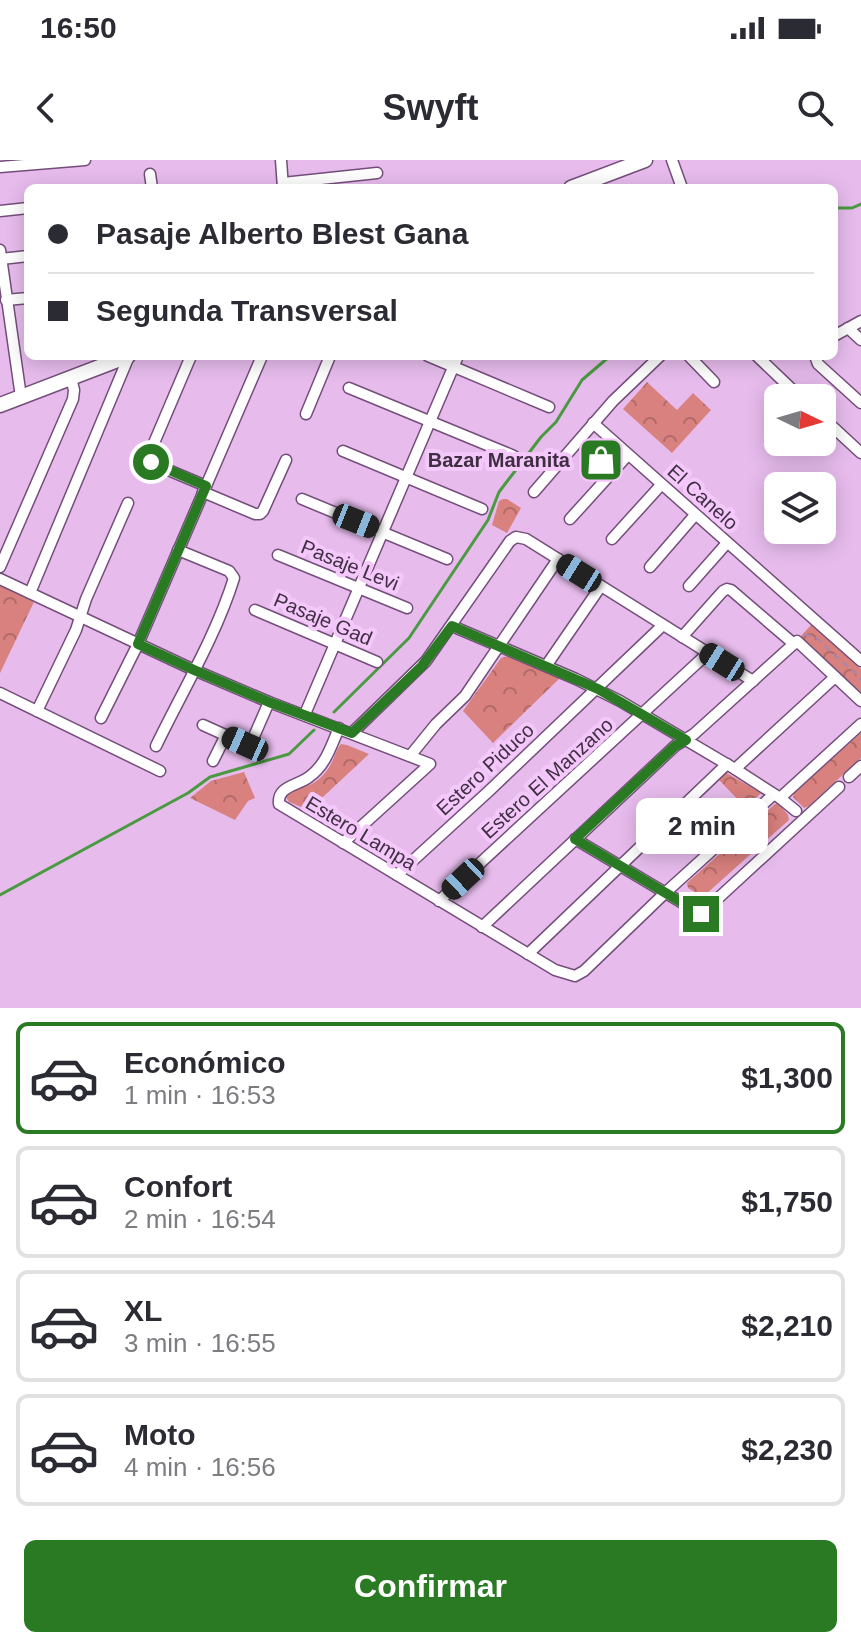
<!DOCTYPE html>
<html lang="es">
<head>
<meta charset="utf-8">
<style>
  body { margin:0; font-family:Arial,sans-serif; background:#f7f7f7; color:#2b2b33; height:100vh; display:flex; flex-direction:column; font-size:30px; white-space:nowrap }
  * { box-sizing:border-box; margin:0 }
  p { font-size:26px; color:#7c7c81 }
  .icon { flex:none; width:44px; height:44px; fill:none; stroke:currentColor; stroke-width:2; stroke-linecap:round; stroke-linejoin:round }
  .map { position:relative; height:848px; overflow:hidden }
  .side { display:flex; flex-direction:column; background:#fff; flex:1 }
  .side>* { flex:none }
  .top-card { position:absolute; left:24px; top:24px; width:814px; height:176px; border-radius:12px; box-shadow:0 4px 20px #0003; display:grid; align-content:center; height:176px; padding:0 24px; background:#fff }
  .needle { width:52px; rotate:95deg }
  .controls { position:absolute; left:764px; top:224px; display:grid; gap:16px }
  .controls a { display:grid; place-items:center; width:72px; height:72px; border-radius:12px; background:#fff; box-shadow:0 4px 20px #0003; font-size:40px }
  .end { position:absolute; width:36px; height:36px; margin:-18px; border:10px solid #2a7a23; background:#fff; box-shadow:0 0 0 4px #fff }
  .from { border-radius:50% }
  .bubble { position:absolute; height:56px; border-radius:12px; background:#fff; box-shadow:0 4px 20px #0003; font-size:26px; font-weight:600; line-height:56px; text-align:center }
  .car { position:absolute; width:24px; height:48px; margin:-24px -12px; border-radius:10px; box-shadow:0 0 6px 2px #0007; background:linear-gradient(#222 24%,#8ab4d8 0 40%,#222 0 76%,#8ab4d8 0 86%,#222 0) }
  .top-card b { display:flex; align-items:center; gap:28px; height:76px; font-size:30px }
  .top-card b+b { border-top:2px solid #e1e1e2 }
  .top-card i { width:20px; height:20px; background:#2b2b33 }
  ul { padding:14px 0 0; list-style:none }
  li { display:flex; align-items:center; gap:24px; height:112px; margin:0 16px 12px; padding:0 8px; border:4px solid #e1e1e2; border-radius:12px }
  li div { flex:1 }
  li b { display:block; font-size:30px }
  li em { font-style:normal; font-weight:600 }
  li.current { border-color:#2a7a23 }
  li>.icon { width:72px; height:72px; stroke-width:1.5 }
  .action { display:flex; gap:16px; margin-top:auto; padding:16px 24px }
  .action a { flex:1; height:92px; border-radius:12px; background:#2a7a23; color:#fff; font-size:32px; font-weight:600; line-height:92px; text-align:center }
  .status { display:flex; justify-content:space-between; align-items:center; height:56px; padding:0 40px; background:#fff; direction:ltr }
  .status svg { height:22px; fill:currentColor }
  header { display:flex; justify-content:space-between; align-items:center; height:104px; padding:0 24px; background:#fff; font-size:36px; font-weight:600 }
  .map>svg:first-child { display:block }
  .park { fill:url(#park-crowns) }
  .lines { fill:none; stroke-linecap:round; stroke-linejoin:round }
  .stream { stroke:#499a41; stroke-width:3 }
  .street-casing { stroke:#744e7a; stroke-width:13 }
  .secondary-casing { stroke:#744e7a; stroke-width:17 }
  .path { stroke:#a988ad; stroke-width:2; stroke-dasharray:8 4; stroke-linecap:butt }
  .street { stroke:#fff; stroke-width:10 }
  .secondary { stroke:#fff; stroke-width:14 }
  .route { stroke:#2a7a23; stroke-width:10 }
  .labels { text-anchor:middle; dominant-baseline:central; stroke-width:8; stroke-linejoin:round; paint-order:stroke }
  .poi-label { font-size:20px; font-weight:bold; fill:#402f42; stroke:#f4c8fb; text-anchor:end }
  .street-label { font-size:20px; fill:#402f42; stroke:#f4c8fb }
</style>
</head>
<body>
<div class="status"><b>16:50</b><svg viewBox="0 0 49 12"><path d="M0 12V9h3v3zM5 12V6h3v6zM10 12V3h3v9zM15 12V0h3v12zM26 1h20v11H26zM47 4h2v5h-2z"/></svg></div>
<header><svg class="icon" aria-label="back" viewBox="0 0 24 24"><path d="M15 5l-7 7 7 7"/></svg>Swyft<svg class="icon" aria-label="search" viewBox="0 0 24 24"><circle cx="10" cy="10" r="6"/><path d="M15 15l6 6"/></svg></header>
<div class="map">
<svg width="861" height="848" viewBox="0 0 861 848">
  <defs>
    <pattern id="park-crowns" width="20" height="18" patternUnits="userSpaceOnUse" patternTransform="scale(2)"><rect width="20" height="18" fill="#d9817e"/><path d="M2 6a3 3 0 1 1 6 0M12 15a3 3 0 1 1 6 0" fill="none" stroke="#b16a69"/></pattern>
  </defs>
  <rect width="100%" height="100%" fill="#e7bced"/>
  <g class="park">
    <path d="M647,222l30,28 16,-17 18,17 -39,43 -49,-44z"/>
    <path d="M503,339h4l14,9 -14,25 -15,-8 7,-24z"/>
    <path d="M0,425l34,17 -34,71z"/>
    <path d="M812,464l49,45v23l-61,-55z"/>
    <path d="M508,496l52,22 -67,65 -30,-32 38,-53z"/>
    <path d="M861,573v25l-52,48 -5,2 -11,-11 1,-4z"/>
    <path d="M341,584l6,1 22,9 -60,56 -20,-8 -3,-5 3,-5c19,-5 33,-10 43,-30 3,-6 4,-12 9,-18z"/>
    <path d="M244,612l11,26 -7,3 -13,19 -45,-22 21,-17z"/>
    <path d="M725,612l36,21 -15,15 -27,-28z"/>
    <path d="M775,644h4l9,11 1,5 -84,75 -4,1 -13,-8 -1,-5z"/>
  </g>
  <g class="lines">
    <g class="stream">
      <path d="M834,48h18l9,-4"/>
      <path d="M334,552l75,-74 79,-118 11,-28 42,-55 15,-15 26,-42 28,-24"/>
      <path d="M0,735l188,-102 22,-16 79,-23 25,-24"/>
    </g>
    <g class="street-casing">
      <g id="street">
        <path d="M281,0l2,28"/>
        <path d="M672,0l10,28"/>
        <path d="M0,7l85,-7"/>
        <path d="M150,14l2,14"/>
        <path d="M283,23l94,-10"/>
        <path d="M0,51l28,-3"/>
        <path d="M0,90l21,147"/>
        <path d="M1,99l27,-3"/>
        <path d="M6,140l22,-2"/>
        <path d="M848,168l13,12"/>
        <path d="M834,176l27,-15"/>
        <path d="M191,196l-43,101 3,5 3,2 52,22"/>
        <path d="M428,196l121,51"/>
        <path d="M689,196l25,26"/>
        <path d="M757,196l44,42"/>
        <path d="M815,196l3,8 43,39"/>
        <path d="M349,228l165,68"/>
        <path d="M306,254l24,-58"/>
        <path d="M822,257l39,36"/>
        <path d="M593,263l268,238"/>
        <path d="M343,291l139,58"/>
        <path d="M203,332l52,22h5l3,-3 23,-51"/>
        <path d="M534,332l79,-91 47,-45"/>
        <path d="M302,339l145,60"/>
        <path d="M570,359l58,-64"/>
        <path d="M612,379l49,-54"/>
        <path d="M278,395l129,53"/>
        <path d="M0,407l73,-168 1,-9 -3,-12"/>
        <path d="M650,407l45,-52"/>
        <path d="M0,419l194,91 75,32 161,62 -87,79"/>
        <path d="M689,426l38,-43"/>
        <path d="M30,433l99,-237"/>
        <path d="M255,450l122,52"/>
        <path d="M452,466l124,53 44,22 115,68 45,29 16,13"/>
        <path d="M682,477l41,-46 4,-2 4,1 63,54"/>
        <path d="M546,506l55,-80"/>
        <path d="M0,533l160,78"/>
        <path d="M37,551l39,-81 10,-31 42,-96"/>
        <path d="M305,554l153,-358"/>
        <path d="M101,558l37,-74 124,-288"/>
        <path d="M203,565l42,19 7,-3 17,-39"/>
        <path d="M339,568c-8,18 -13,37 -30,49 -12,9 -32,9 -30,27l276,166 20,6 9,-5 81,-78 108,-98"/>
        <path d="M352,573l74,-72 84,-120 6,-4 10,2 227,142"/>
        <path d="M156,586c26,-54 60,-110 78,-168l-5,-7 -51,-21"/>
        <path d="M410,596l26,-32 29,-28 93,-137"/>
        <path d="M213,601l13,-26"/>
        <path d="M735,609l100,-92"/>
        <path d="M849,617l12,-11"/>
        <path d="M780,638l81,-74"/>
        <path d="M575,679l126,75 138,-127"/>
        <path d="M397,715l92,-84 174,-166"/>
        <path d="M439,741l269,-248"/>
        <path d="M482,767l193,-181 19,-12 103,-93 64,60"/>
        <path d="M528,794l199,-190"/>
      </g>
    </g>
    <g class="secondary-casing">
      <g id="secondary">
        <path d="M571,28l74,-28"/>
        <path d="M0,245l128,-49"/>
      </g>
    </g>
    <path class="path" d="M804,475c13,-1 19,9 27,17 12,11 20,15 30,28"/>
    <use href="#street" class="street"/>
    <use href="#secondary" class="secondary"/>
  </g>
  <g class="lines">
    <path class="route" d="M151,302l55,24 -68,158 56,26 75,32 83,31 70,-67 30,-40 146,63 88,51 -11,6 -100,93 126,75"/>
  </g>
  <defs>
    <g id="shop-square" transform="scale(2.3)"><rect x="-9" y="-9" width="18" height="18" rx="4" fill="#2a7a23" stroke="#f4c8fb"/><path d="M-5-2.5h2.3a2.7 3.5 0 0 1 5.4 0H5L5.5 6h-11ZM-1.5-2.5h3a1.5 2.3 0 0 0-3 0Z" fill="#fff"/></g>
  </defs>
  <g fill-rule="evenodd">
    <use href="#shop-square" x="601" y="300"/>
  </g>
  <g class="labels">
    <g class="poi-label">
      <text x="570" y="300">Bazar Maranita</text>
    </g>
    <g class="street-label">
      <text transform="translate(703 337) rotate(42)">El Canelo</text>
      <text transform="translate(350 405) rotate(22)">Pasaje Levi</text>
      <text transform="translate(323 459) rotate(23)">Pasaje Gad</text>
      <text transform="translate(485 609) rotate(-43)">Estero Piduco</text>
      <text transform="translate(547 618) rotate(-42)">Estero El Manzano</text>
      <text transform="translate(361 673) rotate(31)">Estero Lampa</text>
    </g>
  </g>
</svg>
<div class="controls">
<a><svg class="needle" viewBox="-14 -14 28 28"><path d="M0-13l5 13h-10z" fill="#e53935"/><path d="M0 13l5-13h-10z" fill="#7c7c81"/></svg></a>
<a><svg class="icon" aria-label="layers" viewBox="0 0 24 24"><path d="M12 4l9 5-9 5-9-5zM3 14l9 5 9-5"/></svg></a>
</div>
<i class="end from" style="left:151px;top:302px"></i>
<i class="end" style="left:701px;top:754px"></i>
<div class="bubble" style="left:636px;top:638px;width:132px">2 min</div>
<i class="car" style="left:356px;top:361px;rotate:112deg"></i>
<i class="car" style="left:579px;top:413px;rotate:302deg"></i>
<i class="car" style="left:722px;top:502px;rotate:302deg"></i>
<i class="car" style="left:245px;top:584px;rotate:294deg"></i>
<i class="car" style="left:463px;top:719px;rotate:227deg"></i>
<div class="top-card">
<b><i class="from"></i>Pasaje Alberto Blest Gana</b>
<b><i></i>Segunda Transversal</b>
</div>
</div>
<section class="side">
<ul>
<li class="current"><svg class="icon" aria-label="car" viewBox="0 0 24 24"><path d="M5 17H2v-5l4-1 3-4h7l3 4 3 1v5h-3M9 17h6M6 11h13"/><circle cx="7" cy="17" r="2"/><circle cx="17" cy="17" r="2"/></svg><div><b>Económico</b><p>1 min · 16:53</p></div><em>$1,300</em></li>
<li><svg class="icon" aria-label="car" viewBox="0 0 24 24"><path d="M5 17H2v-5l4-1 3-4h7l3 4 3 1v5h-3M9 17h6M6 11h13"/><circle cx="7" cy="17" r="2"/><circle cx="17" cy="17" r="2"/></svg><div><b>Confort</b><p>2 min · 16:54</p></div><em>$1,750</em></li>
<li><svg class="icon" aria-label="car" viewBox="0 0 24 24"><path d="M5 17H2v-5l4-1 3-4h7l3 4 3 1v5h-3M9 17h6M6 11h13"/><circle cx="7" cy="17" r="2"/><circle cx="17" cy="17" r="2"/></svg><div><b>XL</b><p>3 min · 16:55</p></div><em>$2,210</em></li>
<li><svg class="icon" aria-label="car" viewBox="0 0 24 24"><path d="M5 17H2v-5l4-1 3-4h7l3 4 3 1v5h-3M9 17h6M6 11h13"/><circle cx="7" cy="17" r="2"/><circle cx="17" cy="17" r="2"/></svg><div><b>Moto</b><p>4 min · 16:56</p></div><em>$2,230</em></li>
</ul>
<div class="action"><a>Confirmar</a></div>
</section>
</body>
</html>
